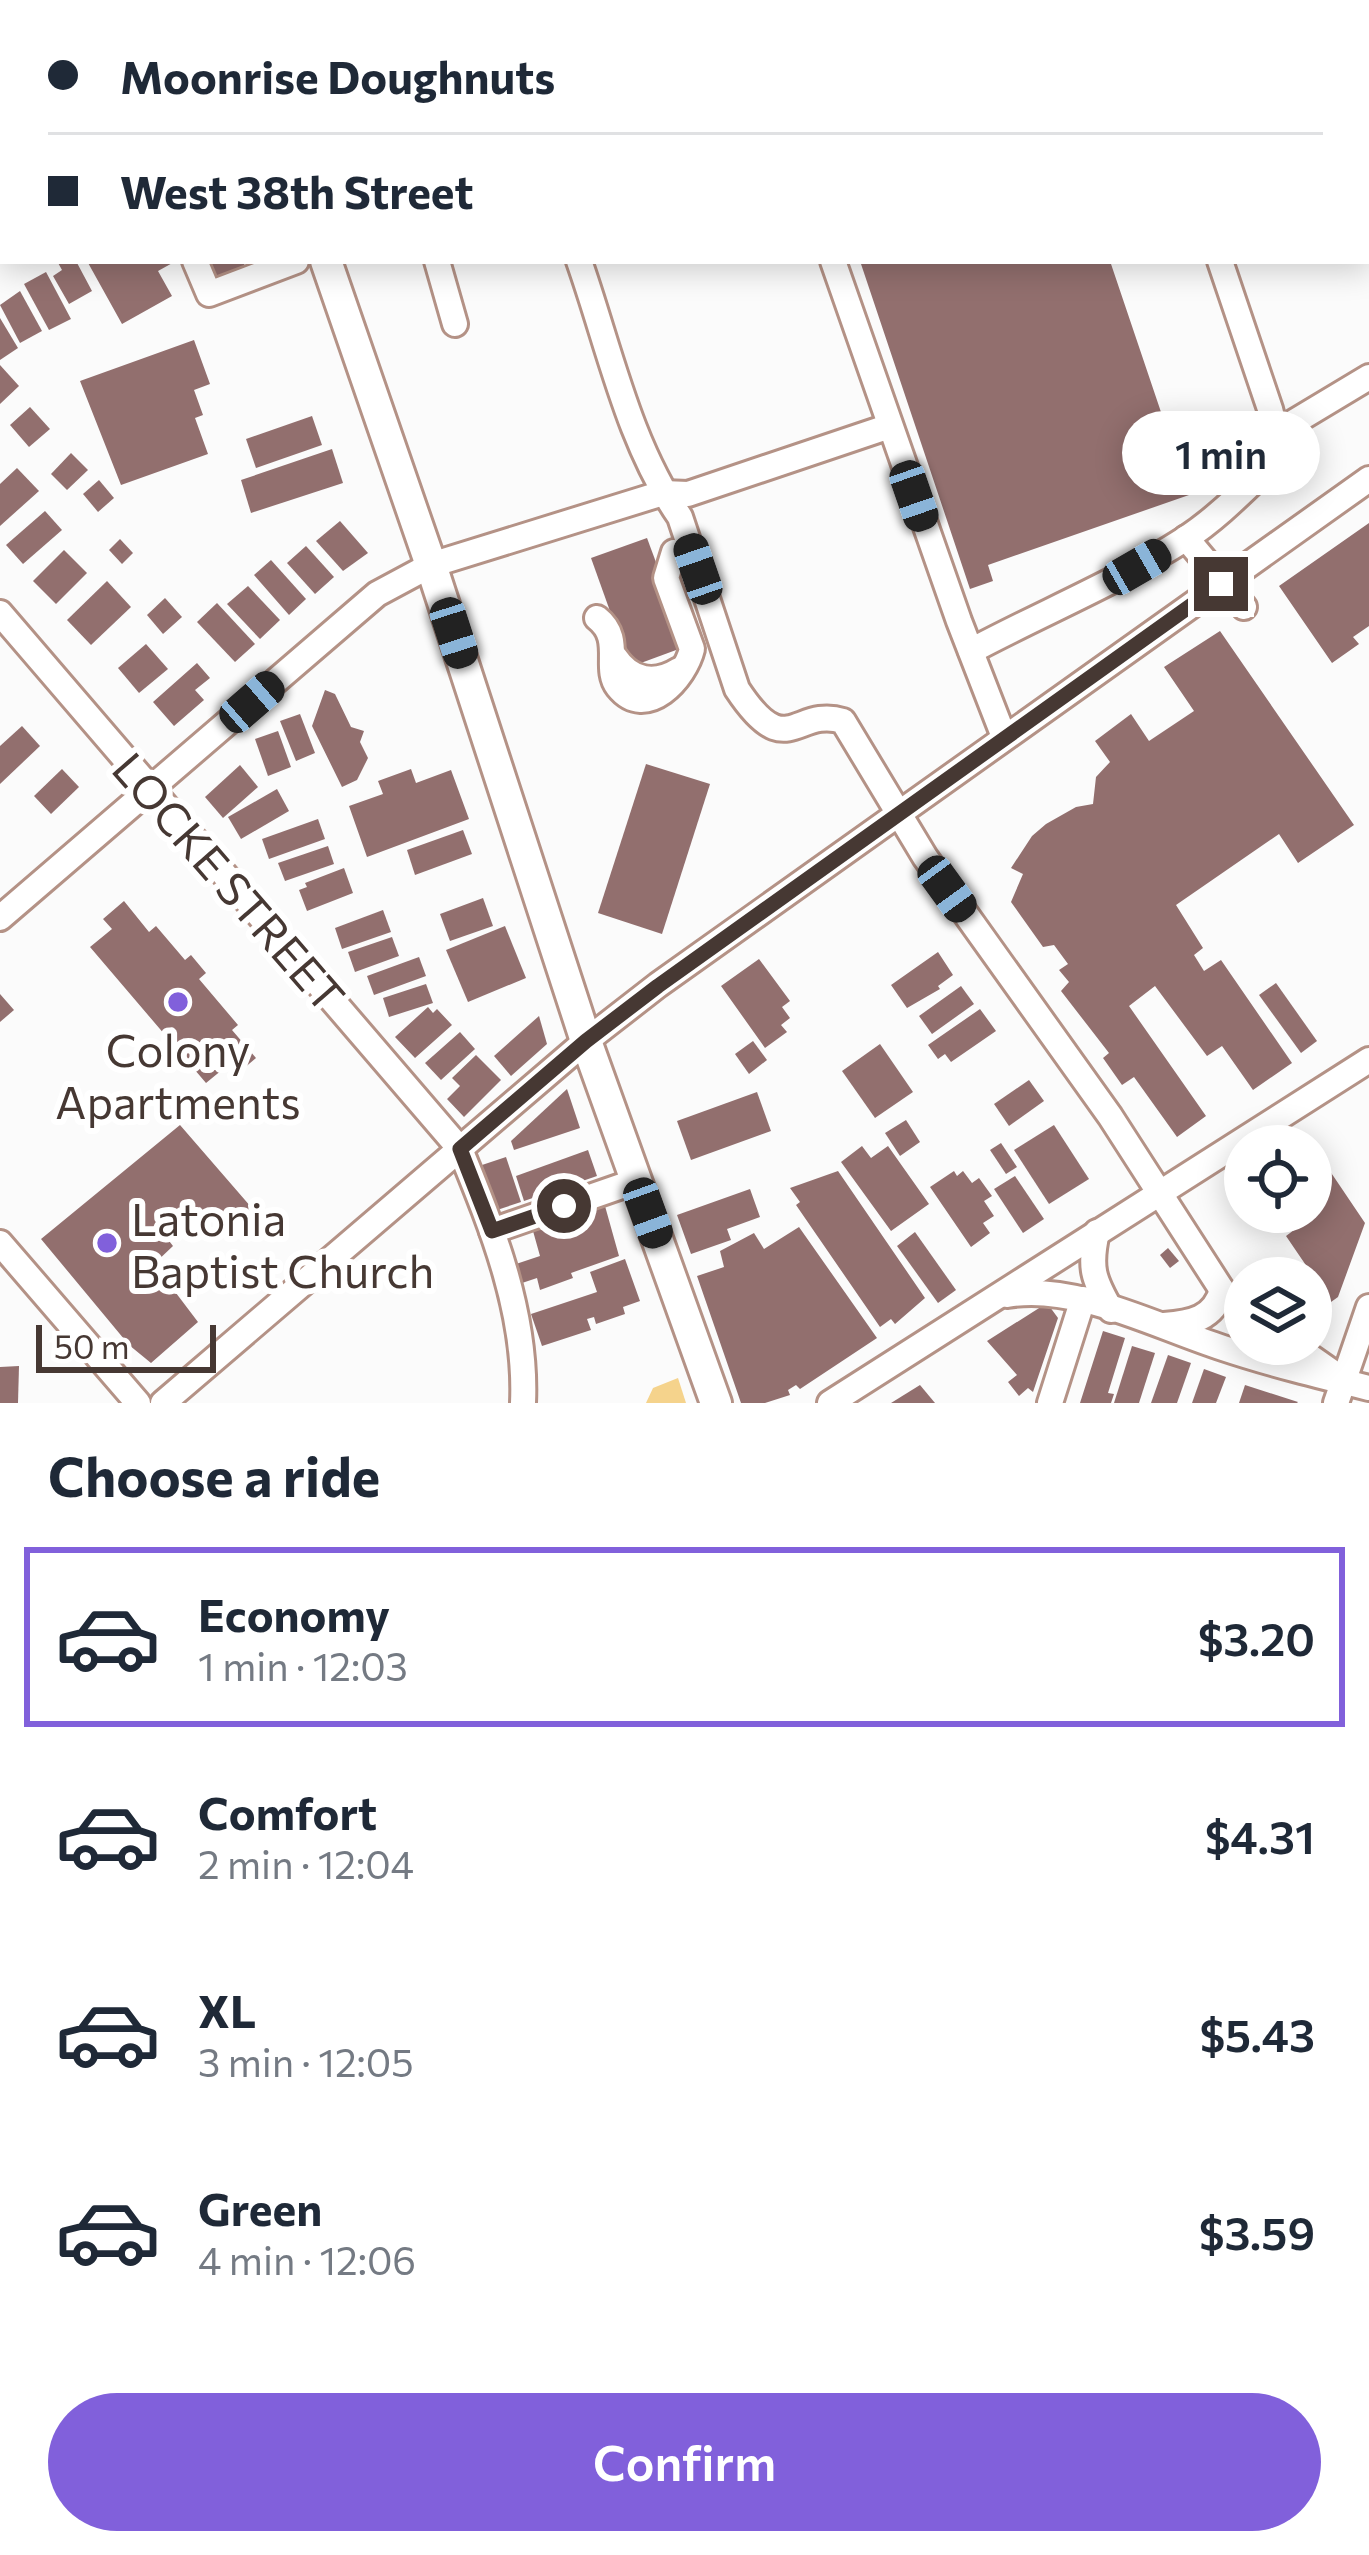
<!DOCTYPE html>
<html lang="en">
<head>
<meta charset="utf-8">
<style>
  body { margin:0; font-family:Commissioner,sans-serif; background:#f2f2f3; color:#1f2937; height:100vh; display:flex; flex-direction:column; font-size:45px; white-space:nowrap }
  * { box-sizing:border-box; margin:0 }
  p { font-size:39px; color:#747a83 }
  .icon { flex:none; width:66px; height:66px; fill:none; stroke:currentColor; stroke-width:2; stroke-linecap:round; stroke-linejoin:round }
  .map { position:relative; height:1403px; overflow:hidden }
  .panel { display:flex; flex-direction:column; background:#fff; flex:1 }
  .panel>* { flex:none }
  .top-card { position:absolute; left:0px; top:0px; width:1371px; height:264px; box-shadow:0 6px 30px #0003; display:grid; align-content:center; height:264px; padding:0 48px; background:#fff }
  .fabs { position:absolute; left:1224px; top:1125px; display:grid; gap:24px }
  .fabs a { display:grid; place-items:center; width:108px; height:108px; border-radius:50%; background:#fff; box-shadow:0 6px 30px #0003; font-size:60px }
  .scale { position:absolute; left:36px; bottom:30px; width:180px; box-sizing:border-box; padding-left:12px; border:6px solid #463833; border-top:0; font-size:33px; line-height:42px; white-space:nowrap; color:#463833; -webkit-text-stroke:9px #fff; paint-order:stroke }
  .end { position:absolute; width:54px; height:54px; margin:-27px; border:15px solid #463833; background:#fff; box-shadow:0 0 0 6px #fff }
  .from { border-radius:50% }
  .bubble { position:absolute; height:84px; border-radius:42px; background:#fff; box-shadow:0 6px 30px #0003; font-size:39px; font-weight:600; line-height:84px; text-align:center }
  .car { position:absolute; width:36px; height:72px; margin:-36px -18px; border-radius:15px; box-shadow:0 0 9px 3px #0007; background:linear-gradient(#222 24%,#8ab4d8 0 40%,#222 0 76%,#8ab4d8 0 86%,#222 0) }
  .top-card b { display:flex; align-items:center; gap:42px; height:114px; font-size:45px }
  .top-card b+b { border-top:3px solid #e0e1e3 }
  .top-card i { width:30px; height:30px; background:#1f2937 }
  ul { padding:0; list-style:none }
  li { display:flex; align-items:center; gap:36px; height:180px; margin:0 24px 18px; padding:0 24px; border:6px solid transparent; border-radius:0px }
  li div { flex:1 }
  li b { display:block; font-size:45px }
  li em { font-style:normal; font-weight:600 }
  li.selected { border-color:#8160db }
  li>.icon { width:108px; height:108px; stroke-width:1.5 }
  h2 { padding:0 48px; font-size:54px; line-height:144px }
  .button { display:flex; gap:24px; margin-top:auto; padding:24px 48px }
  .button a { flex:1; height:138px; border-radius:72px; background:#8160db; color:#fff; font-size:48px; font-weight:600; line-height:138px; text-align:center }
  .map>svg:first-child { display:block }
  .green { fill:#f5d38c }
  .building { fill:#926f6e }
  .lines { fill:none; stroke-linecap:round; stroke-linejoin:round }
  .minor-casing { stroke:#b49286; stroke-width:30 }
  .major-casing { stroke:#b49286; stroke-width:36 }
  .minor { stroke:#fff; stroke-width:24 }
  .major { stroke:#fff; stroke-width:30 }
  .route { stroke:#463833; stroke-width:15 }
  .poi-dot { fill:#8160db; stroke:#fff; stroke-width:4.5 }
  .labels { text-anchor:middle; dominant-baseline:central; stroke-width:12; stroke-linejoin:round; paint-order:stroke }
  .street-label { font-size:45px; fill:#463833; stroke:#fff }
  .poi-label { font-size:45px; fill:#463833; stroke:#fff }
</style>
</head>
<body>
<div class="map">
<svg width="1369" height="1403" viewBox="0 0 1369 1403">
  <rect width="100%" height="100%" fill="#fbfbfb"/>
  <path class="green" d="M678,1378l8,25h-40l7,-15z"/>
  <g class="building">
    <path d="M57,261h19l16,30 -23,13 -16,-28 9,-6z"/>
    <path d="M87,261h89l-18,10 14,25 -50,28z"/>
    <path d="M208,261h35l3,8 -31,12z"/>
    <path d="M860,261h250l79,234 -201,70 5,16 -23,8z"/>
    <path d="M46,272l25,47 -22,11 -25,-46z"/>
    <path d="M20,291l22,40 -22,12 -20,-38z"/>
    <path d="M0,318l18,30 -18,12z"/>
    <path d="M194,340l16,44 -16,6 9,25 -8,3 13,36 -87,31 -41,-104z"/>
    <path d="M0,365l19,21 -19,18z"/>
    <path d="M30,407l20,22 -21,18 -19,-22z"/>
    <path d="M312,416l10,29 -66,23 -10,-29z"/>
    <path d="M332,449l11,34 -92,30 -10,-33z"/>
    <path d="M71,453l17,17 -21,20 -16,-16z"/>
    <path d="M17,468l22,23 -39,35v-42z"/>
    <path d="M99,480l15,18 -16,14 -15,-18z"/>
    <path d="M45,511l17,19 -39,34 -17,-19z"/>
    <path d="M340,521l28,32 -25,18 -27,-30z"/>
    <path d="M1369,523v103l-16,11 6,7 -27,19 -53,-77z"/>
    <path d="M647,538l40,108 -57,21 -39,-109z"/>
    <path d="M120,539l13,14 -11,11 -13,-14z"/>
    <path d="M306,546l28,31 -19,17 -28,-31z"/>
    <path d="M64,550l23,23 -31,31 -23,-23z"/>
    <path d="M271,560l35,39 -17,16 -35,-40z"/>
    <path d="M107,581l24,26 -40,38 -24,-25z"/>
    <path d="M248,586l32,34 -20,19 -33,-35z"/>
    <path d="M165,598l17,19 -19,17 -16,-19z"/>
    <path d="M217,603l38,41 -20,18 -38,-40z"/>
    <path d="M1220,631l134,194 -56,38 -19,-29 -103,71 27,43 -9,7 10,16 17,-11 71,103 -39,27 -31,-44 -15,10 -52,-70 -26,20 77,110 -29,21 -43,-60 -12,8 -19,-27 6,-5 -48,-62 8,-9 -10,-12 9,-6 -14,-19 -11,2 -32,-45 12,-28 -12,-6 21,-32 14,-12 30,-17 17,-3 3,-27 14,-15 -15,-21 36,-27 18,27 45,-30 -30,-44z"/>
    <path d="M146,644l22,25 -29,24 -21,-25z"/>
    <path d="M197,663l13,15 -15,12 9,10 -30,26 -21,-24z"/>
    <path d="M325,690l10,4 16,33 13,4 -4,11 8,16 -11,22 -15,7 -30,-61z"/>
    <path d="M300,714l15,39 -19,8 -16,-40z"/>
    <path d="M22,726l18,20 -40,38v-38z"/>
    <path d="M278,731l13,36 -23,9 -13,-37z"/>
    <path d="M646,764l64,20 -48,150 -64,-21z"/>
    <path d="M240,765l18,22 -35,31 -18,-21z"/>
    <path d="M62,769l17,18 -28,27 -17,-18z"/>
    <path d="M411,769l5,14 35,-13 18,49 -102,38 -18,-51 34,-12 -5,-13z"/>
    <path d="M277,789l12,22 -48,28 -13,-22z"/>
    <path d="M318,819l7,20 -56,20 -7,-20z"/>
    <path d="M463,830l9,24 -57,21 -8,-25z"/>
    <path d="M328,846l6,18 -49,17 -7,-18z"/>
    <path d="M344,868l9,25 -46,18 -8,-21 8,-3 -2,-4z"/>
    <path d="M483,898l10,28 -43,15 -10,-27z"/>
    <path d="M124,901l25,31 7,-6 29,34 6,-5 15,18 -7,6 39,46 -6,5 24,28 -20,17 -8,-10 -22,18 -116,-136 22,-18 -9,-10z"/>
    <path d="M383,910l8,22 -49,17 -7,-21z"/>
    <path d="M505,926l21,52 -58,24 -22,-52z"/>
    <path d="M392,937l7,19 -44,16 -7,-20z"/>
    <path d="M938,952l15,23 -15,11 2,3 -33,19 -16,-23z"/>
    <path d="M419,957l7,19 -52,19 -7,-19z"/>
    <path d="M759,959l31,42 -8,6 8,11 -9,7 6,7 -22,16 -44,-62z"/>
    <path d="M1276,983l41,58 -16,12 -42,-58z"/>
    <path d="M426,984l7,19 -44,14 -6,-19z"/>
    <path d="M961,986l13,18 -42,30 -13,-18z"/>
    <path d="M0,994l14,16 -14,12z"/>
    <path d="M428,1007l5,6 4,-4 15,16 -37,33 -20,-21z"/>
    <path d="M980,1009l16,22 -45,31 -6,-8 -7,5 -10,-14z"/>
    <path d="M539,1016l8,28 -36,32 -17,-20z"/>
    <path d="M460,1032l15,17 -34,31 -16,-17z"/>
    <path d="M753,1041l14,19 -18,14 -14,-20z"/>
    <path d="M880,1044l33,48 -38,26 -33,-47z"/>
    <path d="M476,1055l25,25 -37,37 -17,-18 13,-13 -8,-8z"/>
    <path d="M1029,1080l15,21 -35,25 -15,-22z"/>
    <path d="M567,1089l13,39 -66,22 -3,-9z"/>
    <path d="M757,1092l14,39 -80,29 -14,-39z"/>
    <path d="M906,1120l14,22 -20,14 -15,-23z"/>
    <path d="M180,1125l78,90 -29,25 -29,-33 -34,30 7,9 -19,18 44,58 -47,41 -22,-18 -88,-106z"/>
    <path d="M1054,1125l35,54 -40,25 -35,-54z"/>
    <path d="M1309,1140l56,83 -27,74 -7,5 -45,-66 8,-6 -13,-18h30v-66h-12z"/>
    <path d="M1001,1143l16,24 -11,7 -16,-24z"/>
    <path d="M862,1146l9,12 17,-12 41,58 -38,27 -50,-69z"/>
    <path d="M588,1150l9,26 -73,25 -8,-25z"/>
    <path d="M506,1157l15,45 -27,9 -15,-45z"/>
    <path d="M838,1171l87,127 -30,26 -4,-5 -11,8 -84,-122 4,-3 -10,-14z"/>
    <path d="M954,1171l3,5 6,-5 9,12 7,-5 13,18 -8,5 10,15 -11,7 7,10 -19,14 -41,-60z"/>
    <path d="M1015,1176l29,43 -21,14 -29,-44z"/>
    <path d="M750,1189l10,28 -33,12 4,11 -40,14 -14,-39z"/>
    <path d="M605,1206l14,50 -48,17 2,5 -33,12 -3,-12 -15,5 -6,-19 24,-8 -7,-25z"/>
    <path d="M799,1227l78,111 -77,51 -4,-4 -8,5 2,5 -25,8h-24l-44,-127 27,-9 -4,-16 34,-18 10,16z"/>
    <path d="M915,1232l41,58 -18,13 -41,-57z"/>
    <path d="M1168,1248l11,13 -9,7 -10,-13z"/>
    <path d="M625,1259l15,42 -17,6 2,7 -29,10 -2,-7 -7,2 4,11 -49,16 -11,-32 66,-22 -7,-20z"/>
    <path d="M1047,1303l11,15 -25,74 -5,-4 -9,8 -11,-14 9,-7 -30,-34z"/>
    <path d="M1103,1331l22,7 -17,55 6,1 -3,9h-31z"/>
    <path d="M1132,1346l23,7 -16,50h-25z"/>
    <path d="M1168,1355l23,8 -14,40h-26z"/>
    <path d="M19,1366l-1,37h-18v-36z"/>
    <path d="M1204,1369l22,8 -10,26h-24z"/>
    <path d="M920,1385l15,18h-44z"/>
    <path d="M1245,1385l53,17 -1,1h-58z"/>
  </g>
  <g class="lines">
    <g class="minor-casing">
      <g id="minor">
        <path d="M486,0l1,3"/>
        <path d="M743,0l1,3"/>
        <path d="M1131,0l1,3"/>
        <path d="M453,3l10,-3"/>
        <path d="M0,247l3,-2"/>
        <path d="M195,261l14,33 87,-33"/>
        <path d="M437,261l18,63"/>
        <path d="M579,261c30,85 49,181 101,256l57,172c50,76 58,17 106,32l82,136 185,259 112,174 23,25"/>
        <path d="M833,261l126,360 45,116"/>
        <path d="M1276,433l93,-56"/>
        <path d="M1186,538l58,69"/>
        <path d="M0,613l460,536c33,81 67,165 63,254"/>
        <path d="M597,618c27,21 6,50 21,69 28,35 67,-9 74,-38l-26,-71 8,-26"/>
        <path d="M971,651c71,-38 147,-69 214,-112 34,-22 62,-52 91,-79v-27l-6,-24 -50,-148"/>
        <path d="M615,657c16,24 40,28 64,13"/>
        <path d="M0,918l377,-324 54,-29 232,-72 25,1 202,-68"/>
        <path d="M492,1231l144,-50"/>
        <path d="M1097,1232c-8,35 -4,47 14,78"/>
        <path d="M0,1243l138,160"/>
        <path d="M1007,1295c69,-12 150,32 216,53 48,16 97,28 146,40"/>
        <path d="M1164,1325c27,-2 50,-6 58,-35"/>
        <path d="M1292,1344l40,28"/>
        <path d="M163,1403l423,-362 72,-56 711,-506"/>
        <path d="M830,1403l539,-343"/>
        <path d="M1050,1403l33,-104"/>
        <path d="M1336,1403l33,-96"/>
      </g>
    </g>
    <g class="major-casing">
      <g id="major">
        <path d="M238,0l1,3"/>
        <path d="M326,261l105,304 155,476 130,362"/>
      </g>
    </g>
    <use href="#minor" class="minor"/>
    <use href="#major" class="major"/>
  </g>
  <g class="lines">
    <path class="route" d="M564,1206l-72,25 -32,-82 126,-108 72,-55 563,-402"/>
  </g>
  <g class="poi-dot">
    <circle cx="178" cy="1002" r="12"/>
    <circle cx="107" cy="1243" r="12"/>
  </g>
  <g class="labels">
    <g class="street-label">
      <text transform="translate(230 881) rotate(49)">LOCKE STREET</text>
    </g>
    <g class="poi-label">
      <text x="178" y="1048">Colony<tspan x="178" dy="52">Apartments</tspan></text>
      <text x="131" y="1217" text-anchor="start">Latonia<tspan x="131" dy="52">Baptist Church</tspan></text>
    </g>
  </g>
</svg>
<div class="fabs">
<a><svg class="icon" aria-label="locate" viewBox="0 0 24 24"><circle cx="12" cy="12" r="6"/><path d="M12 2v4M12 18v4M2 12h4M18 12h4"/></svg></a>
<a><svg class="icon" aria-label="layers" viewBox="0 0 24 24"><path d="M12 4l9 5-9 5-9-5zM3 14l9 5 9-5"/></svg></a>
</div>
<div class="scale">50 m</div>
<i class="end from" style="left:564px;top:1206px"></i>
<i class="end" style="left:1221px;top:584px"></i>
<div class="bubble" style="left:1122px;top:411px;width:198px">1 min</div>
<i class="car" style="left:914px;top:496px;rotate:161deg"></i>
<i class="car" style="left:1137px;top:567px;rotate:60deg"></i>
<i class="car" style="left:698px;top:569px;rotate:341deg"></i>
<i class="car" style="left:454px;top:633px;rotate:162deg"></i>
<i class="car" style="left:252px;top:702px;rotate:49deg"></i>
<i class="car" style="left:947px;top:889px;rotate:144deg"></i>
<i class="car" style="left:648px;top:1213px;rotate:160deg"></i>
<div class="top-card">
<b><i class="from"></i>Moonrise Doughnuts</b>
<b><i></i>West 38th Street</b>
</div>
</div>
<section class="panel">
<h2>Choose a ride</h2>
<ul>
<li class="selected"><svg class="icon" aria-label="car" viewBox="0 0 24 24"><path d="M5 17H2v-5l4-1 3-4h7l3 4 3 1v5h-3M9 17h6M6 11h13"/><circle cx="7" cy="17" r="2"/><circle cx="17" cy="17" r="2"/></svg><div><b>Economy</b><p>1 min · 12:03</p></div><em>$3.20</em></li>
<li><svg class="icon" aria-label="car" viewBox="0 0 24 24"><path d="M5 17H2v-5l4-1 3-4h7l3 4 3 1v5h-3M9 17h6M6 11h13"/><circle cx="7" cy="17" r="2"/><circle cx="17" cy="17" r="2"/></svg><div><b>Comfort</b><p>2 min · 12:04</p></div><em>$4.31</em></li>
<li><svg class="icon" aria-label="car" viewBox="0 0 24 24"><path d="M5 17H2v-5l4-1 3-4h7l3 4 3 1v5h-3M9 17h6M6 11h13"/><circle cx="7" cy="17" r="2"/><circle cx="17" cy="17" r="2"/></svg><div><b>XL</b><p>3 min · 12:05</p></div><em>$5.43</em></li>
<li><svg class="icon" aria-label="car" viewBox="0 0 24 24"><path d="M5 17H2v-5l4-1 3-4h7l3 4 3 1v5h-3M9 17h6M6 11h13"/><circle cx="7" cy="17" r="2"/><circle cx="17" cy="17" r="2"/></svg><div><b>Green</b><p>4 min · 12:06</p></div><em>$3.59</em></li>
</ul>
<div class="button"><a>Confirm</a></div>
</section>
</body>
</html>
